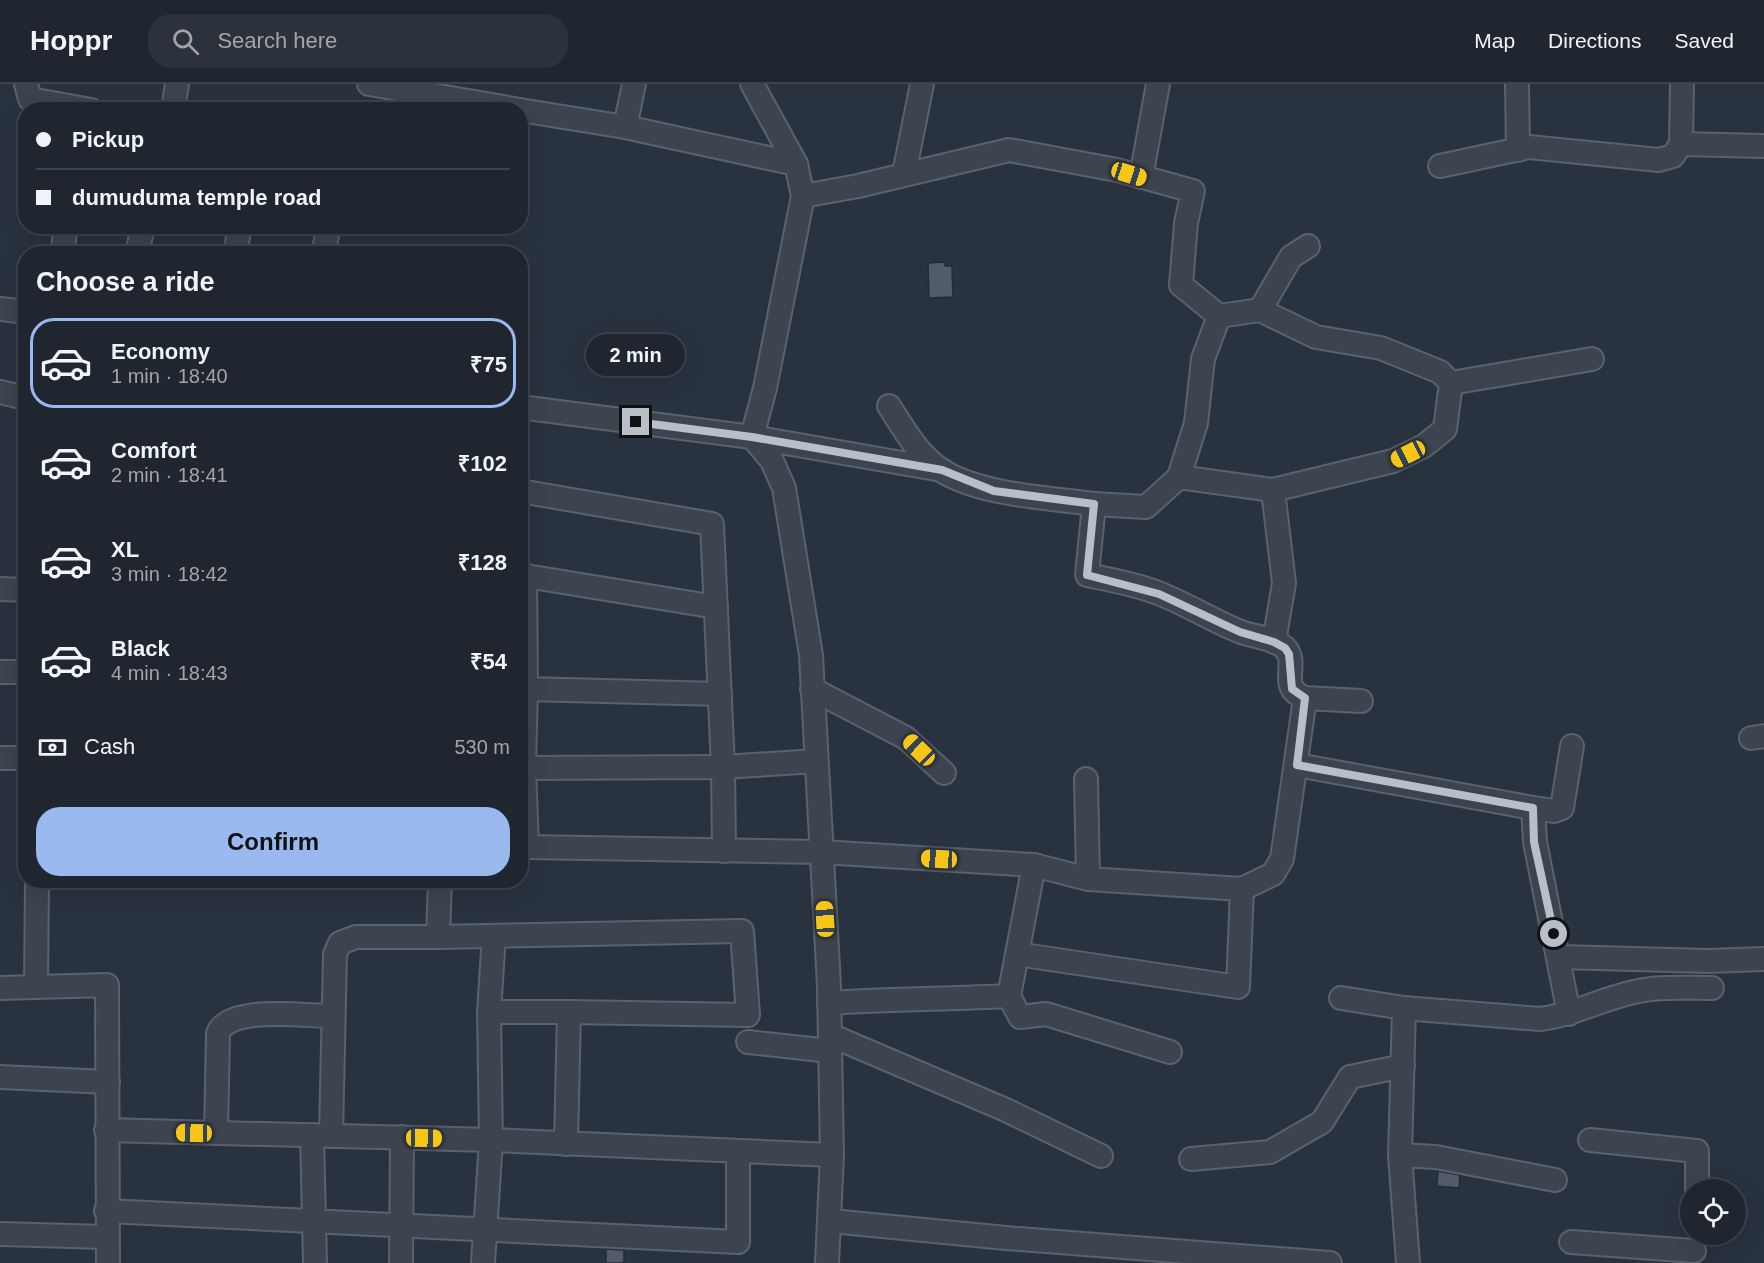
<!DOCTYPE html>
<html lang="en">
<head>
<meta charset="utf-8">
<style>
  body { margin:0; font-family:Arial,sans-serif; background:#2c323b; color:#f1f3f6; height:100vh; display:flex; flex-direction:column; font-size:22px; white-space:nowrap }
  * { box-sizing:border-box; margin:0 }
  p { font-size:20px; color:#a1a5aa }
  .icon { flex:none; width:33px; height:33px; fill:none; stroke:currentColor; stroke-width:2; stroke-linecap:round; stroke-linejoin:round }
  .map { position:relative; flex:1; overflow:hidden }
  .side { position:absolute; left:18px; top:162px; width:510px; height:642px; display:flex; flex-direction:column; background:#1f262f; border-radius:24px; box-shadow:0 6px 24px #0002,0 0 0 2px #3c434b }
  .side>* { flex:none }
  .banner { position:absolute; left:18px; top:18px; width:510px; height:132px; border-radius:24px; box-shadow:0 6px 24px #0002,0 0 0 2px #3c434b; display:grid; align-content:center; height:132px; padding:0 18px; background:#1f262f }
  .buttons { position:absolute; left:1680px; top:1095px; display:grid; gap:12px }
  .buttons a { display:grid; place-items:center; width:66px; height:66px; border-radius:50%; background:#1f262f; box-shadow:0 6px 24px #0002,0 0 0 2px #3c434b; font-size:30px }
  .end { position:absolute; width:27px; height:27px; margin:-14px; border:8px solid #b9bfc9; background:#111; box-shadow:0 0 0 3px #111 }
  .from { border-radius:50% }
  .bubble { position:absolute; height:42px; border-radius:21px; background:#1f262f; box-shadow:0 6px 24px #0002,0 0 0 2px #3c434b; font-size:20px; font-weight:700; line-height:42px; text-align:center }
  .car { position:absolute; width:18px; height:36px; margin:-18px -9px; border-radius:8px; box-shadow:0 0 4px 2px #0007; background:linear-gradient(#f5c518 24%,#345 0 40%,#f5c518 0 76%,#345 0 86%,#f5c518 0) }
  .banner b { display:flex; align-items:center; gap:21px; height:57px; font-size:22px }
  .banner b+b { border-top:2px solid #3c434b }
  .banner i { width:15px; height:15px; background:#f1f3f6 }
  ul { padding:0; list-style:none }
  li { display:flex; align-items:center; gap:18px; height:90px; margin:0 12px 9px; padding:0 6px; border:3px solid transparent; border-radius:24px }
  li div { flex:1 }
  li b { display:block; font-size:22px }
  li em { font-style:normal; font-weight:700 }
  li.on { border-color:#99b9ef }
  li>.icon { width:54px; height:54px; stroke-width:1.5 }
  h2 { padding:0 18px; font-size:27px; line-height:72px }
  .pay { display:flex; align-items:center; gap:15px; height:66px; padding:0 18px; font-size:22px }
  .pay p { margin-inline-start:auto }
  .action { display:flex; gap:12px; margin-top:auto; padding:12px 18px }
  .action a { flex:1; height:69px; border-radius:24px; background:#99b9ef; color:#111; font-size:24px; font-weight:700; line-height:69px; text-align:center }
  header { display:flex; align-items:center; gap:36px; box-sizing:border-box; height:84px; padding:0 30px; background:#1f262f; border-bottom:2px solid #3c434b }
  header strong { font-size:28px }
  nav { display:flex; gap:33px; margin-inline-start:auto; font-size:21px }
  .search { width:420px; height:54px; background:#2c323b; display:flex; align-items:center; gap:15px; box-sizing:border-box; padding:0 21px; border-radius:24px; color:#a1a5aa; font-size:22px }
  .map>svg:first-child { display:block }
  .building { fill:#525b69; stroke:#232b36; stroke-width:1.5 }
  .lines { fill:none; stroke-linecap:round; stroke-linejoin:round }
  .minor-casing { stroke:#5a626c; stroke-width:26 }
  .minor { stroke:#3c444f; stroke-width:22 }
  .route { stroke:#b9bfc9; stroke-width:8 }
</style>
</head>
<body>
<header>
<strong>Hoppr</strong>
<div class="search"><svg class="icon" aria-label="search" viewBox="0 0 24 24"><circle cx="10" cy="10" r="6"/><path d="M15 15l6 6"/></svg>Search here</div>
<nav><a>Map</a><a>Directions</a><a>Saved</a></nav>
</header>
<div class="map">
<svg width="1764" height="1179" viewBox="0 0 1764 1179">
  <rect width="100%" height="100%" fill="#29323f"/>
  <g class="building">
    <path d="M945,178v4h7l1,31 -24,1 -1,-35z"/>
    <path d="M1438,1087l22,4 -1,13 -22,-2z"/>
    <path d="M606,1165l18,1v13h-18z"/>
  </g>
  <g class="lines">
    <g class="minor-casing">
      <g id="minor">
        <path d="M26,0l4,15 61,11"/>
        <path d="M369,0l151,26"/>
        <path d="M1517,0l1,66"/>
        <path d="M173,26l4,-26"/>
        <path d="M520,26l105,17 171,37"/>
        <path d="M625,43l9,-43"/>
        <path d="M1681,60l1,-60"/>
        <path d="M1440,82l89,-19 130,13 14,-4 8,-12 83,2"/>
        <path d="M904,90l18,-90"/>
        <path d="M1141,93l17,-93"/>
        <path d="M803,112l55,-10 151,-36 108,20 76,21 -7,32 -5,62 38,31 41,-6 56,27 65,11 59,24 11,11 -6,46 -21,17 -31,15 -120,29 11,93 -10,59"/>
        <path d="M62,170l4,-28"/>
        <path d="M137,170l6,-28"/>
        <path d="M235,170l5,-28"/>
        <path d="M323,170l6,-28"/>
        <path d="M0,225l26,3"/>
        <path d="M1260,226l31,-53 17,-11"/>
        <path d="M1451,299l141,-24"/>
        <path d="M0,308l26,6"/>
        <path d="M889,322c15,23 29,49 52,64 38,25 109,28 153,34l-7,71c24,5 48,9 71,18 29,11 55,28 83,39 14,5 32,6 43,15 17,16 -8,40 21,51l56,3"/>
        <path d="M520,323l232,30 13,-49 38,-192 -7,-32 -44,-80"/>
        <path d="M752,353l20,24 12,27 27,167 18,331 3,169 -5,108"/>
        <path d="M752,353l190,33"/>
        <path d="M1179,393l94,13"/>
        <path d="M520,407l192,33 11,243 93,-6"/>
        <path d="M1094,420l52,3 33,-30 17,-54 7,-64 16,-43"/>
        <path d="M520,491l196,32"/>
        <path d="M525,491l1,114 194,5"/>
        <path d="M0,505l26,1"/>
        <path d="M0,588h26"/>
        <path d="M526,605l-2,79 199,-1 1,84"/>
        <path d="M812,605l94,49 38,35"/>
        <path d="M1751,654l13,-2"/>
        <path d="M0,674h26"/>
        <path d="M1297,681l236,43"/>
        <path d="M524,684l3,79 294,5 213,13 -25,131"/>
        <path d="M1086,695l2,100"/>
        <path d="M1034,781l54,14 154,10 31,-15 9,-15 23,-161"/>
        <path d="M440,796l-2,57 304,-6 6,84 -179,-3 -3,132"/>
        <path d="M1017,870l221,33 4,-98"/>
        <path d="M1559,873l149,4 56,-2"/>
        <path d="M36,903l1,-107"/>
        <path d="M0,904l107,-3 1,278"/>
        <path d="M1341,914l63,10 136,11c33,-4 62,-20 94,-27 25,-6 52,-4 78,-4"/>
        <path d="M829,919c60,-4 120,-4 180,-7l11,21 26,-3 124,38"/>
        <path d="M1404,924l-4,147 8,108"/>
        <path d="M489,928l5,-76"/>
        <path d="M1569,930l-34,-172 -2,-34 21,3 8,-3 10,-62"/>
        <path d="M830,951l176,75 95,46"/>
        <path d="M748,958l82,9"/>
        <path d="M0,993l108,5"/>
        <path d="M106,1046l385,10 341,15"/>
        <path d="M216,1049l2,-100c12,-28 86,-17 114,-17"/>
        <path d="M312,1051l3,128"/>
        <path d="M331,1052l4,-182 5,-11 16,-6h82"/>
        <path d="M1590,1056l107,11v39"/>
        <path d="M1400,1071l36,2 119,23"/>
        <path d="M1191,1075l79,-7 52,-30 28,-45 53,-11"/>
        <path d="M106,1127l632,31v-91"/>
        <path d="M831,1137l175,17 324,25"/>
        <path d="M0,1150l106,3"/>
        <path d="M1571,1158l123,9"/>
        <path d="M401,1179l1,-126"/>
        <path d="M483,1179l8,-123 -2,-128h80"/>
      </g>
    </g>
    <use href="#minor" class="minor"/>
  </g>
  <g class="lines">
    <path class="route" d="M636,338l116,15 190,33 52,21 100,13 -7,71 72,19 81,38 34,10 11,6 4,6 3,35 13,9 -8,67 236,43 1,34 20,92"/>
  </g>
</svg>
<div class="buttons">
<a><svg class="icon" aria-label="locate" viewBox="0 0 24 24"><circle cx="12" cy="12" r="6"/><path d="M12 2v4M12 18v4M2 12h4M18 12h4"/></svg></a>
</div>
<i class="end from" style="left:1554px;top:850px"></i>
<i class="end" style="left:636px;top:338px"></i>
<div class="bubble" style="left:586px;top:250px;width:99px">2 min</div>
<i class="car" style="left:1129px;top:90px;rotate:107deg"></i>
<i class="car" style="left:1408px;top:370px;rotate:243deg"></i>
<i class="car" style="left:919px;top:666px;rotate:314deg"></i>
<i class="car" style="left:939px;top:775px;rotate:273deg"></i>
<i class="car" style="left:825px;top:835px;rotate:357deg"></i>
<i class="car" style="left:194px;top:1049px;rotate:271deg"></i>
<i class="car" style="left:424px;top:1054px;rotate:91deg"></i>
<div class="banner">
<b><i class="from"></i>Pickup</b>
<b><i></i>dumuduma temple road</b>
</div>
<section class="side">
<h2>Choose a ride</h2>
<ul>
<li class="on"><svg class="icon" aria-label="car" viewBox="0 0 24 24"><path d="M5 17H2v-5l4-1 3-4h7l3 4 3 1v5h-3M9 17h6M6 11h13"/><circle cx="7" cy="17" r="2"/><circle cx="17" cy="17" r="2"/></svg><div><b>Economy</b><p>1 min · 18:40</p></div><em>₹75</em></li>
<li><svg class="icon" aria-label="car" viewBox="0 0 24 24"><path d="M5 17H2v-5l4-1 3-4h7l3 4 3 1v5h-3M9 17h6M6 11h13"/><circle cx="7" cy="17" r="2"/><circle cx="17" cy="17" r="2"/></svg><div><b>Comfort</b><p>2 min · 18:41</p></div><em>₹102</em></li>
<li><svg class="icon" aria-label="car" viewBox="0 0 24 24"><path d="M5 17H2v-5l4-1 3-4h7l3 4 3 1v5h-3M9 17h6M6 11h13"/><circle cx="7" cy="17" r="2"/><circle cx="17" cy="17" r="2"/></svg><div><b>XL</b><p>3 min · 18:42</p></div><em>₹128</em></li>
<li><svg class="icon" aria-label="car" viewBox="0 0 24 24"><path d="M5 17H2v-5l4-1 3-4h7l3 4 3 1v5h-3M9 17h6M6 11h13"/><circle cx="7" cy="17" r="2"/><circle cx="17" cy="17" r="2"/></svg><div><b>Black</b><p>4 min · 18:43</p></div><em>₹54</em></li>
</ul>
<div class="pay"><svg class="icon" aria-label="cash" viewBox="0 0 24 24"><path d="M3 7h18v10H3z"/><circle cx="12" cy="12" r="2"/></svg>Cash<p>530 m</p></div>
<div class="action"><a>Confirm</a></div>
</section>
</div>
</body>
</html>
